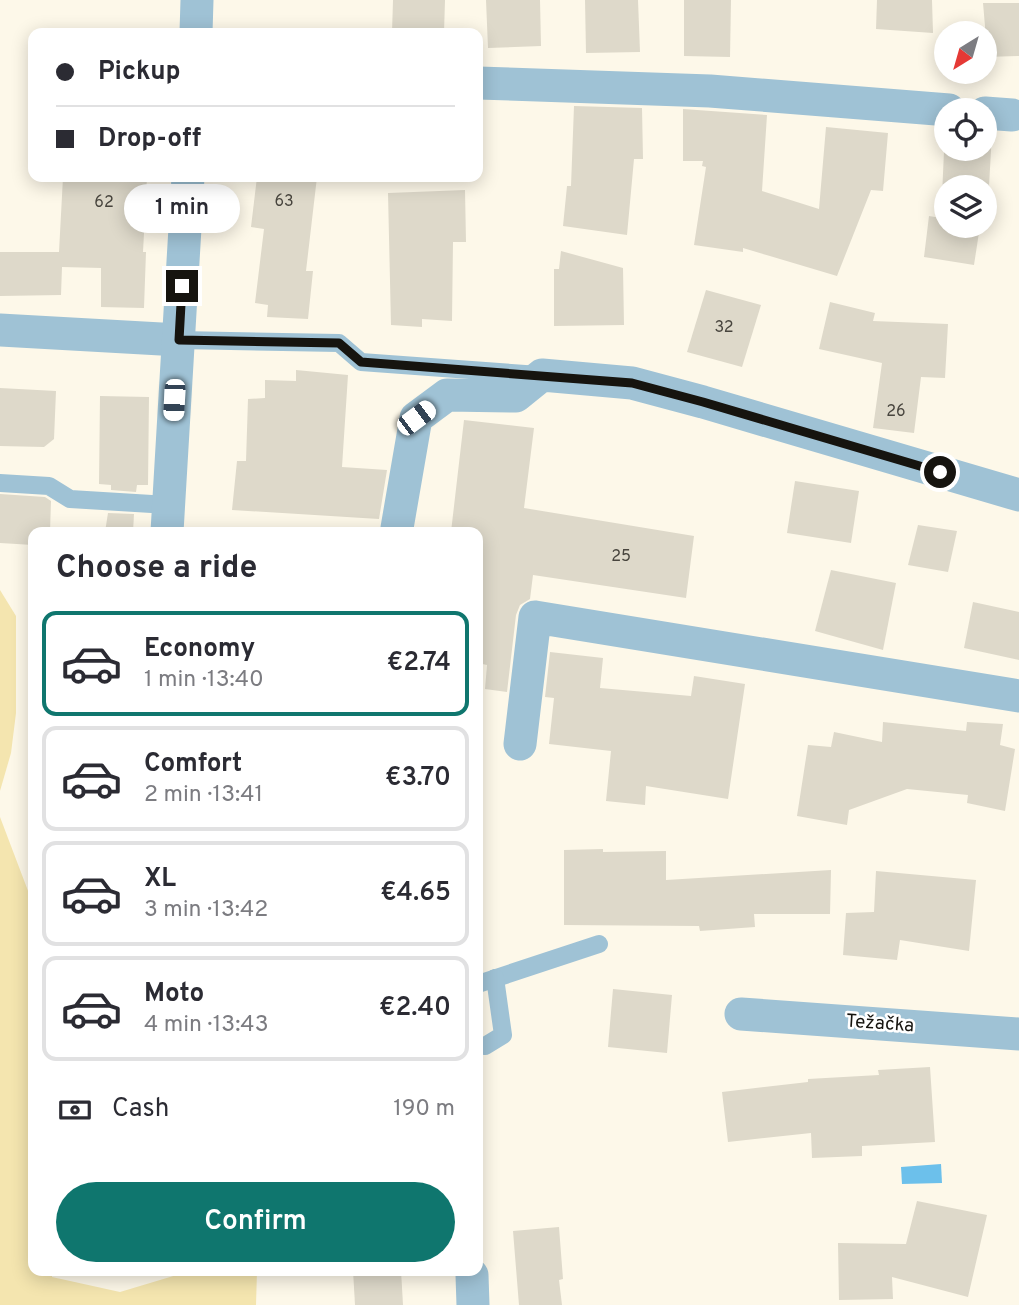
<!DOCTYPE html>
<html lang="en">
<head>
<meta charset="utf-8">
<style>
  body { margin:0; font-family:Overpass,sans-serif; background:#f2f2f3; color:#2b2b33; height:100vh; display:flex; flex-direction:column; font-size:26px; white-space:nowrap }
  * { box-sizing:border-box; margin:0 }
  p { font-size:23px; color:#7c7c81 }
  .icon { flex:none; width:38px; height:38px; fill:none; stroke:currentColor; stroke-width:2; stroke-linecap:round; stroke-linejoin:round }
  .map { position:relative; flex:1; overflow:hidden }
  .drawer { position:absolute; left:28px; top:527px; width:455px; height:749px; display:flex; flex-direction:column; background:#fff; border-radius:14px; box-shadow:0 4px 18px #0003 }
  .drawer>* { flex:none }
  .guide { position:absolute; left:28px; top:28px; width:455px; height:154px; border-radius:14px; box-shadow:0 4px 18px #0003; display:grid; align-content:center; height:154px; padding:0 28px; background:#fff }
  .needle { width:46px; rotate:217deg }
  .controls { position:absolute; left:934px; top:21px; display:grid; gap:14px }
  .controls a { display:grid; place-items:center; width:63px; height:63px; border-radius:50%; background:#fff; box-shadow:0 4px 18px #0003; font-size:35px }
  .end { position:absolute; width:32px; height:32px; margin:-16px; border:9px solid #16140f; background:#fff; box-shadow:0 0 0 4px #fff }
  .from { border-radius:50% }
  .bubble { position:absolute; height:49px; border-radius:24px; background:#fff; box-shadow:0 4px 18px #0003; font-size:23px; font-weight:600; line-height:49px; text-align:center }
  .car { position:absolute; width:21px; height:42px; margin:-21px -10px; border-radius:9px; box-shadow:0 0 5px 2px #0007; background:linear-gradient(#fff 24%,#345 0 40%,#fff 0 76%,#345 0 86%,#fff 0) }
  .guide b { display:flex; align-items:center; gap:24px; height:66px; font-size:26px }
  .guide b+b { border-top:2px solid #e1e1e2 }
  .guide i { width:18px; height:18px; background:#2b2b33 }
  ul { padding:0; list-style:none }
  li { display:flex; align-items:center; gap:21px; height:105px; margin:0 14px 10px; padding:0 14px; border:4px solid #e1e1e2; border-radius:14px }
  li div { flex:1 }
  li b { display:block; font-size:26px }
  li em { font-style:normal; font-weight:600 }
  li.active { border-color:#0f766e }
  li>.icon { width:63px; height:63px; stroke-width:1.5 }
  h2 { padding:0 28px; font-size:32px; line-height:84px }
  .pay { display:flex; align-items:center; gap:18px; height:77px; padding:0 28px; font-size:26px }
  .pay p { margin-inline-start:auto }
  .primary-button { display:flex; gap:14px; margin-top:auto; padding:14px 28px }
  .primary-button a { flex:1; height:80px; border-radius:42px; background:#0f766e; color:#fff; font-size:28px; font-weight:600; line-height:80px; text-align:center }
  .map>svg:first-child { display:block }
  .green { fill:#f4e5af }
  .water { fill:#6cc0eb }
  .building { fill:#ded9ca }
  .lines { fill:none; stroke-linecap:round; stroke-linejoin:round }
  .lane { stroke:#9fc2d5; stroke-width:18 }
  .street { stroke:#9fc2d5; stroke-width:33 }
  .route { stroke:#16140f; stroke-width:9 }
  .labels { text-anchor:middle; dominant-baseline:central; stroke-width:5; stroke-linejoin:round; paint-order:stroke }
  .number-label { font-size:16px; fill:#48453e }
  .street-label { font-size:19px; fill:#16140f; stroke:#fff }
</style>
</head>
<body>
<div class="map">
<svg width="1019" height="1305" viewBox="0 0 1019 1305">
  <rect width="100%" height="100%" fill="#fdf8e9"/>
  <g class="green">
    <path d="M0,590l16,26v97l-5,40 -11,38z"/>
    <path d="M0,817l33,87v366l19,1v6l68,15 70,-21h67l-1,34h-256z"/>
  </g>
  <path class="water" d="M941,1164l1,19 -40,1 -1,-17z"/>
  <g class="building">
    <path d="M393,0h52l-1,33h-52z"/>
    <path d="M486,0h54l1,46 -53,2z"/>
    <path d="M585,0h53l2,52 -54,1z"/>
    <path d="M684,0h47l-1,57 -46,-1z"/>
    <path d="M877,0h55l1,33 -57,-4z"/>
    <path d="M983,3h36v53l-34,1v-31z"/>
    <path d="M574,106l68,2 1,51h-9l-7,76 -64,-9 4,-40h4z"/>
    <path d="M683,109l84,6 -5,76 57,18 7,-82 62,6 -5,58 -12,-1 -34,86 -94,-28v4l-49,-7 12,-78 -4,-1 1,-5h-20z"/>
    <path d="M945,129h2v20h38v-17l7,1 -4,71 -3,-1v-16h-38v39h33l-6,39 -50,-8 5,-41 12,2z"/>
    <path d="M63,177h84l-4,75h3l-2,56 -43,-1v-39l-39,-1 -1,28 -61,1v-44h59z"/>
    <path d="M257,177h60l-11,94h7l-5,48 -41,-2 1,-12 -13,-2 9,-74 -13,-2z"/>
    <path d="M465,190l1,52h-13l-1,79 -30,-2v8l-31,-2 -3,-132z"/>
    <path d="M561,251l62,17 1,57 -70,1v-57h5z"/>
    <path d="M706,290l55,15 -19,62 -55,-15z"/>
    <path d="M830,302l45,11 -2,8 75,3 -3,54 -24,-1 -7,56 -41,-5 9,-65 -63,-14z"/>
    <path d="M296,370l52,5 -6,92 45,3 -8,49 -147,-9 5,-49h9l2,-62 17,-1v-18l31,1z"/>
    <path d="M0,388l56,3 -2,48 -10,8 -44,-1z"/>
    <path d="M100,396l49,1 -1,88h-11l-1,7 -25,-2v-5l-12,-1z"/>
    <path d="M464,420l70,8 -10,80 170,28 -8,62 -153,-23 -3,24 -10,6 -4,10 -9,77 -22,-3 2,-24 -9,-2v-131h-27z"/>
    <path d="M795,481l64,10 -8,52 -64,-10z"/>
    <path d="M0,494l45,3 6,4 -1,31h-17v13l-33,-2z"/>
    <path d="M108,513l26,1 -1,18h-28z"/>
    <path d="M918,525l39,6 -9,41 -40,-7z"/>
    <path d="M831,570l65,13 -13,67 -68,-19z"/>
    <path d="M973,602l46,10v48l-55,-12z"/>
    <path d="M550,652l53,6 -3,30 91,8 3,-20 51,8 -17,115 -82,-13 -1,19 -39,-4 5,-50 -62,-7 5,-46 -9,-1z"/>
    <path d="M883,722l83,9 1,-9 36,2 -3,21 15,4 -10,62 -38,-8 1,-8 -61,-6 -58,21 -2,15 -50,-9 11,-71 23,2 3,-15 48,10z"/>
    <path d="M603,849v3l63,-1v29l165,-10 -1,44h-76l1,13 -55,4 -1,-5 -135,-1v-75z"/>
    <path d="M876,871l100,9 -7,71 -69,-11 -3,20 -54,-5 3,-42 28,-1z"/>
    <path d="M613,989l59,6 -5,58 -59,-6z"/>
    <path d="M930,1067l5,75 -73,4v10l-50,2 -1,-25 -83,9 -6,-50 86,-10v-3l71,-4 -1,-5z"/>
    <path d="M917,1201l70,14 -19,82 -76,-20 1,22 -54,1 -1,-57 68,1z"/>
    <path d="M559,1227l4,52 -4,1 3,25h-43l-6,-74z"/>
    <path d="M353,1270h48l2,35h-48z"/>
  </g>
  <g class="lines">
    <g class="lane">
      <path d="M179,340l160,3 22,19 178,13"/>
      <path d="M0,483l49,3 21,13 98,6"/>
      <path d="M478,984l121,-40"/>
      <path d="M485,1046l18,-11 -8,-57"/>
    </g>
    <g class="street">
      <path d="M196,33l1,-33"/>
      <path d="M478,83l232,8 239,19"/>
      <path d="M985,113l27,2"/>
      <path d="M0,330l179,10"/>
      <path d="M397,528l19,-110 31,-23 69,1 26,-21 90,8 71,19 316,93"/>
      <path d="M167,532l21,-355"/>
      <path d="M520,744l15,-127 484,79"/>
      <path d="M741,1014l278,20"/>
      <path d="M472,1275l1,30"/>
    </g>
  </g>
  <g class="lines">
    <path class="route" d="M182,286l-3,54 160,3 22,19 271,21 71,19 237,70"/>
  </g>
  <g class="labels">
    <g class="number-label">
      <text x="284" y="202">63</text>
      <text x="104" y="203">62</text>
      <text x="724" y="328">32</text>
      <text x="896" y="412">26</text>
      <text x="621" y="557">25</text>
    </g>
    <g class="street-label">
      <text transform="translate(880 1024) rotate(4)">Težačka</text>
    </g>
  </g>
</svg>
<div class="controls">
<a><svg class="needle" viewBox="-14 -14 28 28"><path d="M0-13l5 13h-10z" fill="#e53935"/><path d="M0 13l5-13h-10z" fill="#7c7c81"/></svg></a>
<a><svg class="icon" aria-label="locate" viewBox="0 0 24 24"><circle cx="12" cy="12" r="6"/><path d="M12 2v4M12 18v4M2 12h4M18 12h4"/></svg></a>
<a><svg class="icon" aria-label="layers" viewBox="0 0 24 24"><path d="M12 4l9 5-9 5-9-5zM3 14l9 5 9-5"/></svg></a>
</div>
<i class="end from" style="left:940px;top:472px"></i>
<i class="end" style="left:182px;top:286px"></i>
<div class="bubble" style="left:124px;top:184px;width:116px">1 min</div>
<i class="car" style="left:174px;top:400px;rotate:183deg"></i>
<i class="car" style="left:416px;top:418px;rotate:53deg"></i>
<div class="guide">
<b><i class="from"></i>Pickup</b>
<b><i></i>Drop-off</b>
</div>
<section class="drawer">
<h2>Choose a ride</h2>
<ul>
<li class="active"><svg class="icon" aria-label="car" viewBox="0 0 24 24"><path d="M5 17H2v-5l4-1 3-4h7l3 4 3 1v5h-3M9 17h6M6 11h13"/><circle cx="7" cy="17" r="2"/><circle cx="17" cy="17" r="2"/></svg><div><b>Economy</b><p>1 min · 13:40</p></div><em>€2.74</em></li>
<li><svg class="icon" aria-label="car" viewBox="0 0 24 24"><path d="M5 17H2v-5l4-1 3-4h7l3 4 3 1v5h-3M9 17h6M6 11h13"/><circle cx="7" cy="17" r="2"/><circle cx="17" cy="17" r="2"/></svg><div><b>Comfort</b><p>2 min · 13:41</p></div><em>€3.70</em></li>
<li><svg class="icon" aria-label="car" viewBox="0 0 24 24"><path d="M5 17H2v-5l4-1 3-4h7l3 4 3 1v5h-3M9 17h6M6 11h13"/><circle cx="7" cy="17" r="2"/><circle cx="17" cy="17" r="2"/></svg><div><b>XL</b><p>3 min · 13:42</p></div><em>€4.65</em></li>
<li><svg class="icon" aria-label="car" viewBox="0 0 24 24"><path d="M5 17H2v-5l4-1 3-4h7l3 4 3 1v5h-3M9 17h6M6 11h13"/><circle cx="7" cy="17" r="2"/><circle cx="17" cy="17" r="2"/></svg><div><b>Moto</b><p>4 min · 13:43</p></div><em>€2.40</em></li>
</ul>
<div class="pay"><svg class="icon" aria-label="cash" viewBox="0 0 24 24"><path d="M3 7h18v10H3z"/><circle cx="12" cy="12" r="2"/></svg>Cash<p>190 m</p></div>
<div class="primary-button"><a>Confirm</a></div>
</section>
</div>
</body>
</html>
